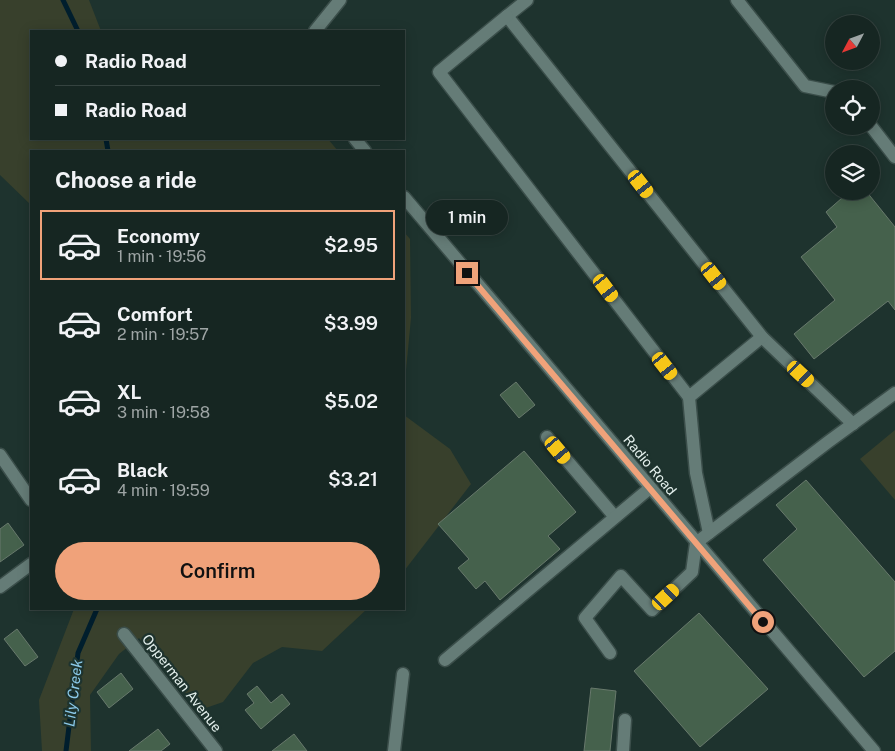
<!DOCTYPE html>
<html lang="en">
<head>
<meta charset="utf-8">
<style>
  body { margin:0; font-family:"Public Sans",sans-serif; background:#1f2e2a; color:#f1f3f6; height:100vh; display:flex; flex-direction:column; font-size:19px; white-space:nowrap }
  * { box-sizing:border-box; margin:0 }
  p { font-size:16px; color:#9ea5a5 }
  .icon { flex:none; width:28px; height:28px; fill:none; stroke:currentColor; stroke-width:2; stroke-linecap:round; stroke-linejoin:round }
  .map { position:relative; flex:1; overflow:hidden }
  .details { position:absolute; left:30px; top:150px; width:375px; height:460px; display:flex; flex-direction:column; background:#162622; border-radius:0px; box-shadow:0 2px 12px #0003,0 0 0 1px #354340 }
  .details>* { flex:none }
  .banner { position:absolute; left:30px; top:30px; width:375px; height:110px; border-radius:0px; box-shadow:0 2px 12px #0003,0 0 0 1px #354340; display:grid; align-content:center; height:110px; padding:0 25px; background:#162622 }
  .needle { width:32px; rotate:229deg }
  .controls { position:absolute; left:825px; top:15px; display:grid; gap:10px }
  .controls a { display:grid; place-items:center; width:55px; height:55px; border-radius:50%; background:#162622; box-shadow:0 2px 12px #0003,0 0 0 1px #354340; font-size:25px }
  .end { position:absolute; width:22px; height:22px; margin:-11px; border:6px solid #f0a27a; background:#111; box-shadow:0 0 0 2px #111 }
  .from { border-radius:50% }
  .bubble { position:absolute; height:35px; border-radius:18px; background:#162622; box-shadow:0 2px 12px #0003,0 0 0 1px #354340; font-size:16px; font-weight:600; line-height:35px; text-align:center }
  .car { position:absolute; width:15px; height:30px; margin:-15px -8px; border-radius:6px; box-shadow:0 0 4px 1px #0007; background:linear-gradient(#f5c518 24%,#345 0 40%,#f5c518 0 76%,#345 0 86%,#f5c518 0) }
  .banner b { display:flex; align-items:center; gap:18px; height:48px; font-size:19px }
  .banner b+b { border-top:1px solid #354340 }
  .banner i { width:12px; height:12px; background:#f1f3f6 }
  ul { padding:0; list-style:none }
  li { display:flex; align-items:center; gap:15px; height:70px; margin:0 10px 8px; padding:0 15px; border:2px solid transparent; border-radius:0px }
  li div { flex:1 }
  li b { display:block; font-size:19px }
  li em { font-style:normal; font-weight:600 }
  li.current { border-color:#f0a27a }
  li>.icon { width:45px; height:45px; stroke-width:1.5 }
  h2 { padding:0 25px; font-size:22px; line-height:60px }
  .primary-button { display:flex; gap:10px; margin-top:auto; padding:10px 25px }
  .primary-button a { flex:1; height:58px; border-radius:30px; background:#f0a27a; color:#111; font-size:20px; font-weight:600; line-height:58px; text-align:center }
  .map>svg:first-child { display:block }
  .green { fill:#38402c }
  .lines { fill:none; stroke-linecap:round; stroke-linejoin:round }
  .stream { stroke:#001e2d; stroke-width:5 }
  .building { fill:#45614c; stroke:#68796c }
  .minor-casing { stroke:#3b4e4a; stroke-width:15 }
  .minor { stroke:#657c77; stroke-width:12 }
  .route { stroke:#f0a27a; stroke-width:6 }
  .labels { text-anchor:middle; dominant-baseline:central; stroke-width:4.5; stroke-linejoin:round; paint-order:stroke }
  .street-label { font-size:14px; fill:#e4f0ed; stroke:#1e332e }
  .water-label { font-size:15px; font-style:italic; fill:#8ac8e8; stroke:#1e332e }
</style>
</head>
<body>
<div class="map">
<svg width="895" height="751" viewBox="0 0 895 751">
  <rect width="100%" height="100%" fill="#1e332e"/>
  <g class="green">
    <path d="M0,0h89l12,31h-70v108h297l10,12h-307v54l-31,-30z"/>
    <path d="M404,232l6,7 1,79 -7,73z"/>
    <path d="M404,415l46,34 21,35 -67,87z"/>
    <path d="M895,430v70l-35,-41z"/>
    <path d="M74,609h293l-45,42 -40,-4 -29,16 -30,39 -23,8 -61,-72 -20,16 -29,41 1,56h-49l-3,-51z"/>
  </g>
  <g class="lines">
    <g class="stream">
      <path d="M63,0l15,31"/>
      <path d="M106,139l2,12"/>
      <path d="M66,751l12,-98 19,-44"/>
    </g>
  </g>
  <g class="building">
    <path d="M850,191h16l29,36v83l-7,-9 -74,58 -20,-25 41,-34 -34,-43 36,-30 -11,-15z"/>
    <path d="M516,382l19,23 -16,13 -19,-23z"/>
    <path d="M524,451l52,61 -28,24 12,13 -60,51 -15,-19 -9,8 -18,-21 11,-9 -31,-35z"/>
    <path d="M806,480l89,102v69l-31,26 -101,-117 34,-31 -21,-24z"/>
    <path d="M8,523l16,22 -24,17v-33z"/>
    <path d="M699,613l69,76 -68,58 -66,-76z"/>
    <path d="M17,629l21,28 -13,9 -21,-27z"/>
    <path d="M121,673l12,16 -24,19 -12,-16z"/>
    <path d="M257,686l14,17 11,-9 8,10 -29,25 -16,-19 9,-7 -7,-9z"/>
    <path d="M591,688l25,3 -6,60h-26z"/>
    <path d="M158,729l12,15 -9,7h-32z"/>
    <path d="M294,734l13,17h-35z"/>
  </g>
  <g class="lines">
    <g class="minor-casing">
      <g id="minor">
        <path d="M527,0l-20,16 255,321 91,87"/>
        <path d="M737,0l68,86 29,6"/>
        <path d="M507,16l-68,56 250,325"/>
        <path d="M315,31l25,-31"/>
        <path d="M871,126l24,31"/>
        <path d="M355,139l10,12"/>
        <path d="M404,197l470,554"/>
        <path d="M547,437l68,80"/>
        <path d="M0,455l31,45"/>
        <path d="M709,533l-13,-60 -7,-76 73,-60"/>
        <path d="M0,587l31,-23"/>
        <path d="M124,634l92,117"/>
        <path d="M610,653l-25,-35 36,-42 31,34 40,-38 4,-29 132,-101 67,-49"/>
        <path d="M445,660l205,-172"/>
        <path d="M394,751l9,-77"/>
        <path d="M623,751l2,-31"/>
      </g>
    </g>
    <use href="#minor" class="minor"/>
  </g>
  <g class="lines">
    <path class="route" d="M467,273l296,349"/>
  </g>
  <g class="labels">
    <g class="street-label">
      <text transform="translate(650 465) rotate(50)">Radio Road</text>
      <text transform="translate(182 683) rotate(52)">Opperman Avenue</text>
    </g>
    <g class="water-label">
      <text transform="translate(73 693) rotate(-83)">Lily Creek</text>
    </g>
  </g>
</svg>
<div class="controls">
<a><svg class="needle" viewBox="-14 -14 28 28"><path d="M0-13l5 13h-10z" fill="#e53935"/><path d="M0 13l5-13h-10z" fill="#9ea5a5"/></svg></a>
<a><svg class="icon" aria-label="locate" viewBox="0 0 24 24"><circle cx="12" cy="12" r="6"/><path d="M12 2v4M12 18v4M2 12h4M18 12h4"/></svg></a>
<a><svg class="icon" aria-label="layers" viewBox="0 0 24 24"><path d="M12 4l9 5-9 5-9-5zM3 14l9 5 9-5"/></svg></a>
</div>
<i class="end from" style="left:763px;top:622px"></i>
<i class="end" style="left:467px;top:273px"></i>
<div class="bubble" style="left:426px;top:200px;width:82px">1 min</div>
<i class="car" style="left:641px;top:184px;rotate:142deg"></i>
<i class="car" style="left:714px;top:276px;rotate:142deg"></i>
<i class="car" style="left:606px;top:288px;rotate:143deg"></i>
<i class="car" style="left:665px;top:366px;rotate:142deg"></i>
<i class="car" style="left:801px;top:374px;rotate:133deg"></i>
<i class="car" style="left:558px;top:450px;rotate:140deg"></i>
<i class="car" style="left:666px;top:597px;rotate:47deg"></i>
<div class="banner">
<b><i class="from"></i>Radio Road</b>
<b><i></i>Radio Road</b>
</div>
<section class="details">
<h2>Choose a ride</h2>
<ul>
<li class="current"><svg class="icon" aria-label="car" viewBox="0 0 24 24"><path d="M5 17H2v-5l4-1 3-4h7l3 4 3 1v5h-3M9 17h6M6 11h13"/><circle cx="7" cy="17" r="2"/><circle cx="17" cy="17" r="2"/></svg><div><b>Economy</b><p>1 min · 19:56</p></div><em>$2.95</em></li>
<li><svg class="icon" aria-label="car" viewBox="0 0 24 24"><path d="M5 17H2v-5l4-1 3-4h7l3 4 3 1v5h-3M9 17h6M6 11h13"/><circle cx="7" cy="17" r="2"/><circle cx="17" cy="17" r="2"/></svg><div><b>Comfort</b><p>2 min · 19:57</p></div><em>$3.99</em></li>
<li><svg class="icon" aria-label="car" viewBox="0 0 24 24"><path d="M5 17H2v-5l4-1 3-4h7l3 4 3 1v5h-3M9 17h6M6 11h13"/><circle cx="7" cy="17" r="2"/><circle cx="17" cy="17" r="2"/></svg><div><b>XL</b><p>3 min · 19:58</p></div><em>$5.02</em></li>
<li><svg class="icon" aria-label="car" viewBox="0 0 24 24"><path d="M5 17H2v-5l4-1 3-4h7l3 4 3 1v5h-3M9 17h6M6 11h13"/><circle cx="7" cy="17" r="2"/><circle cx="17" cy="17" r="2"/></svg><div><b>Black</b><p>4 min · 19:59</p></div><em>$3.21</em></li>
</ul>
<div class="primary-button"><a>Confirm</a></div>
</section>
</div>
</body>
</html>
